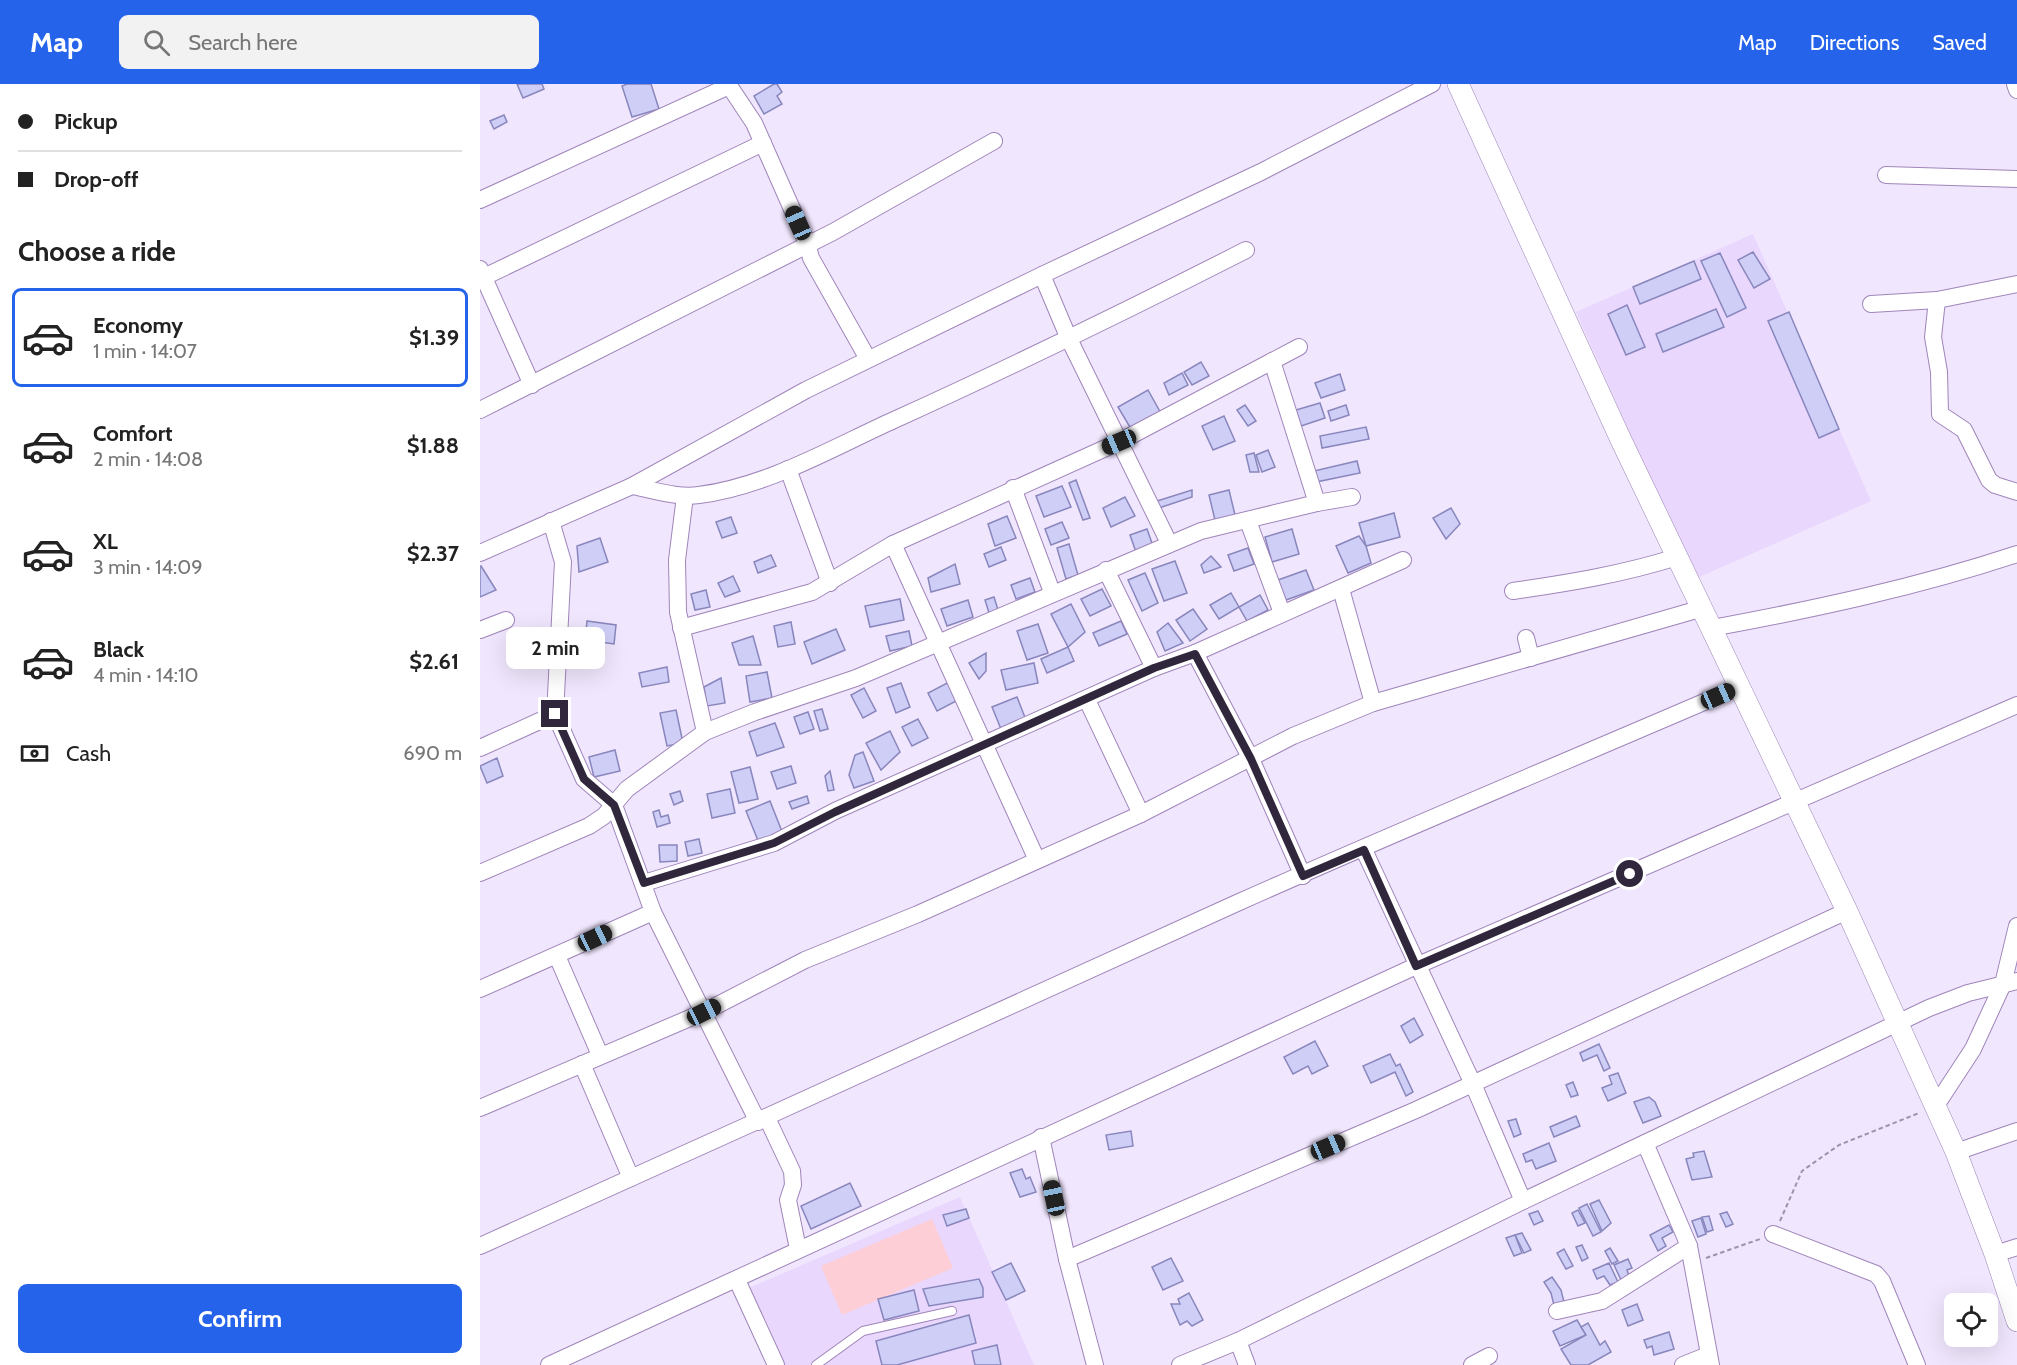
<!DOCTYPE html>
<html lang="en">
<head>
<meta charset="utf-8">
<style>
  body { margin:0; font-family:Cabin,sans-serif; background:#f2f2f2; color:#222; height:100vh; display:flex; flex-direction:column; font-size:22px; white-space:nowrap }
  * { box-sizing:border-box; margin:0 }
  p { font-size:20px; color:#767676 }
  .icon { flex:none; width:33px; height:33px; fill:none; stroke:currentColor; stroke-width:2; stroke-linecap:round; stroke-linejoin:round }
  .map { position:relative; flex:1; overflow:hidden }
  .sheet { display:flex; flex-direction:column; background:#fff; width:480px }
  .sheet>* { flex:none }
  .guide { display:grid; align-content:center; height:132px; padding:0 18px; background:#fff }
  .buttons { position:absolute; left:1464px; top:1209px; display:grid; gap:12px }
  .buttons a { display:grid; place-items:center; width:54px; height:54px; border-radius:9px; background:#fff; box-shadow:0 6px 24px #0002; font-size:30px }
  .end { position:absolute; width:27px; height:27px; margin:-14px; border:8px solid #31273c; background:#fff; box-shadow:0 0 0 3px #fff }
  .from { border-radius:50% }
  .bubble { position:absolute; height:42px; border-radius:9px; background:#fff; box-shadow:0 6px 24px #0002; font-size:20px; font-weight:700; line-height:42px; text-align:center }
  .car { position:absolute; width:18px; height:36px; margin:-18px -9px; border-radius:8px; box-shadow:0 0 4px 2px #0007; background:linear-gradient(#222 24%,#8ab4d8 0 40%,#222 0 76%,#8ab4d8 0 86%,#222 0) }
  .guide b { display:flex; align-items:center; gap:21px; height:57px; font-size:22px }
  .guide b+b { border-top:2px solid #e0e0e0 }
  .guide i { width:15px; height:15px; background:#222 }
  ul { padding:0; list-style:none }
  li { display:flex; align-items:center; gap:18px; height:99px; margin:0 12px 9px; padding:0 6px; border:3px solid transparent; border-radius:9px }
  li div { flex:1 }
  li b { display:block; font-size:22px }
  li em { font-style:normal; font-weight:700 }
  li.current { border-color:#2563eb }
  li>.icon { width:54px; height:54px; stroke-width:1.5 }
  h2 { padding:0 18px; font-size:27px; line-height:72px }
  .pay { display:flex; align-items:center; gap:15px; height:66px; padding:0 18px; font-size:22px }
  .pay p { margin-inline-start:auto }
  .action { display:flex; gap:12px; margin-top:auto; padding:12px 18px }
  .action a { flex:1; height:69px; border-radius:9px; background:#2563eb; color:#fff; font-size:24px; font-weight:700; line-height:69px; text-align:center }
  header { display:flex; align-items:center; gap:36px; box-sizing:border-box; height:84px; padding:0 30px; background:#2563eb; color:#fff }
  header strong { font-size:28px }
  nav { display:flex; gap:33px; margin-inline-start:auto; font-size:21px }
  .search { width:420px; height:54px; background:#f2f2f2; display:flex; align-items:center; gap:15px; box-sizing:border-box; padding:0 21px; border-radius:9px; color:#767676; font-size:22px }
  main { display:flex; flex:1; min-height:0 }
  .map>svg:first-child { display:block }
  .built { fill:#e9d7fd }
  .green { fill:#feced6 }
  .building { fill:#cfcef7; stroke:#8886bc; stroke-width:1.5 }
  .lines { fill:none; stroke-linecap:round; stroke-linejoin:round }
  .service-casing { stroke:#9f85ba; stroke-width:10 }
  .minor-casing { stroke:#9f85ba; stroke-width:18 }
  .tertiary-casing { stroke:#9f85ba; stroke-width:22 }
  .path { stroke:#9e94aa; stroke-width:2; stroke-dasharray:4.5 3; stroke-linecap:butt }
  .service { stroke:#fff; stroke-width:8 }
  .minor { stroke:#fff; stroke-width:16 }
  .tertiary { stroke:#fff; stroke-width:21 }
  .route { stroke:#31273c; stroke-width:8 }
</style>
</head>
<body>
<header>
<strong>Map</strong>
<div class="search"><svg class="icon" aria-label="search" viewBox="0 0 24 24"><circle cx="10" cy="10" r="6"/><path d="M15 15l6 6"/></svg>Search here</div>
<nav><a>Map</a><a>Directions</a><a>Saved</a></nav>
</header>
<main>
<section class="sheet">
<div class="guide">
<b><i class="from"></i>Pickup</b>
<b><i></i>Drop-off</b>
</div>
<h2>Choose a ride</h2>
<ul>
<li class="current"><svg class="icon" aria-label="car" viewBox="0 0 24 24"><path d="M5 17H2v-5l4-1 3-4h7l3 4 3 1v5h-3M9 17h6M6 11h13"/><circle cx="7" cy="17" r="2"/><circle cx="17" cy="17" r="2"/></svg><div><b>Economy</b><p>1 min · 14:07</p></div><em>$1.39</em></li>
<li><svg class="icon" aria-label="car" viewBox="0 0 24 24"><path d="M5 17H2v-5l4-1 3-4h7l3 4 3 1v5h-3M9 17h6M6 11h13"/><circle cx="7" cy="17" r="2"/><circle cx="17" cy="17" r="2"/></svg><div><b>Comfort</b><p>2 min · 14:08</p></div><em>$1.88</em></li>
<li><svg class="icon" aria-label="car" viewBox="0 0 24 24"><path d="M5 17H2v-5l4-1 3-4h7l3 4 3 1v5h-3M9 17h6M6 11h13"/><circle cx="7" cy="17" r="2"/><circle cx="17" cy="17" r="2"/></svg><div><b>XL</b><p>3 min · 14:09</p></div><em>$2.37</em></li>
<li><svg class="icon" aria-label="car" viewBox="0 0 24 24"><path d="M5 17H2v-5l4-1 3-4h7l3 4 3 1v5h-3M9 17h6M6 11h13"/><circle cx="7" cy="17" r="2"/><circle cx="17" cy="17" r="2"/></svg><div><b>Black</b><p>4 min · 14:10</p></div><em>$2.61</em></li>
</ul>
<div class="pay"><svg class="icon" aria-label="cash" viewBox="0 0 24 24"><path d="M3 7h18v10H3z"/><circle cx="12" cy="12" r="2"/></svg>Cash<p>690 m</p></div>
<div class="action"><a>Confirm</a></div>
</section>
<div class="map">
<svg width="1537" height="1281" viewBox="0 0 1537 1281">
  <rect width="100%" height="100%" fill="#f0e6fd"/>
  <g class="built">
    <path d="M1273,150l118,267 -176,78 -119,-267z"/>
    <path d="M480,1113l74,168h-251l-34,-77z"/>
  </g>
  <path class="green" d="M452,1135l21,49 -111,47 -21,-49z"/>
  <g class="building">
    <path d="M37,0h25l2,5 -21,9z"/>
    <path d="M147,0h24l8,25 -27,8 -10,-31z"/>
    <path d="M294,0h3l5,8 -5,4 5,8 -18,10 -10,-18z"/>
    <path d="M24,31l3,7 -13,7 -4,-8z"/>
    <path d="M1273,168l17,27 -16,9 -16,-28z"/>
    <path d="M1240,169l26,55 -19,9 -26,-56z"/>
    <path d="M1214,177l7,18 -61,25 -7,-17z"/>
    <path d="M1147,221l18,42 -19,8 -18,-41z"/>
    <path d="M1236,225l8,18 -61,25 -7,-18z"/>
    <path d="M1309,228l50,117 -20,9 -51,-117z"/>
    <path d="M721,278l8,14 -17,9 -8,-13z"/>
    <path d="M702,289l6,12 -19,10 -5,-12z"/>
    <path d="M860,290l5,16 -24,8 -6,-15z"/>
    <path d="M668,306l15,27 -29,17 -16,-27z"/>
    <path d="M840,319l5,15 -24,8 -5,-16z"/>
    <path d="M765,321l11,16 -8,5 -11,-16z"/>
    <path d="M866,321l3,10 -18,6 -3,-10z"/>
    <path d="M744,332l11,25 -22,9 -11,-24z"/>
    <path d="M886,343l3,12 -47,9 -2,-12z"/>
    <path d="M788,366l7,17 -13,5 -6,-17z"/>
    <path d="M774,369l5,19h-9l-4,-17z"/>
    <path d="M877,377l3,12 -44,9 -2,-11z"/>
    <path d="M596,396l14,38 -7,2 -14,-37z"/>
    <path d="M582,402l9,21 -27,10 -8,-21z"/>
    <path d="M712,406v7l-33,11 -2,-7z"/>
    <path d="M749,406l6,25 -20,5 -6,-25z"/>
    <path d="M645,413l10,19 -24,11 -8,-19z"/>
    <path d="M971,424l9,16 -14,15 -13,-21z"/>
    <path d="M914,429l6,24 -34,9 -7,-23z"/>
    <path d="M527,432l9,22 -21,8 -7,-22z"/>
    <path d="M251,433l6,16 -15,5 -6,-16z"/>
    <path d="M582,438l7,16 -18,7 -6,-16z"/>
    <path d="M667,445l6,17 -17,6 -6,-17z"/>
    <path d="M812,445l7,25 -27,8 -7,-25z"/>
    <path d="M879,452l7,10 5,17 -23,10 -12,-27z"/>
    <path d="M120,454l8,24 -29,10 -2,-26z"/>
    <path d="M589,460l9,31 -12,4 -9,-31z"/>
    <path d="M521,463l5,13 -17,7 -5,-13z"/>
    <path d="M768,464l6,16 -20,7 -6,-16z"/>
    <path d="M291,471l5,11 -18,7 -4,-11z"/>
    <path d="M731,472l10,11 -17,6 -3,-8z"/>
    <path d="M695,477l12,32 -23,8 -12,-32z"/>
    <path d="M475,480l5,20 -29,8 -3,-14z"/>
    <path d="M1,482l15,24 -16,7v-30z"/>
    <path d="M826,486l8,20 -28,10 -8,-20z"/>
    <path d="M665,489l13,30 -16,8 -14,-31z"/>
    <path d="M253,492l7,15 -15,6 -7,-14z"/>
    <path d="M550,494l5,14 -19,7 -5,-14z"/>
    <path d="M622,505l9,17 -21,10 -9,-17z"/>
    <path d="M226,506l4,17 -15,3 -4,-16z"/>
    <path d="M751,509l8,14 -20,12 -9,-14z"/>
    <path d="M780,511l8,15 -21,11 -8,-14z"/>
    <path d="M514,513l5,16 -9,3 -5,-16z"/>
    <path d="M420,515l4,21 -34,7 -5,-21z"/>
    <path d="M488,516l5,17 -26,9 -6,-17z"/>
    <path d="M591,520l14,28 -17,15 -17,-33z"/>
    <path d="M713,525l14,20 -17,12 -14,-21z"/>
    <path d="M107,537l29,4 -2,19 -29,-4z"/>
    <path d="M641,537l6,13 -28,12 -6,-13z"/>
    <path d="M311,538l4,22 -17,3 -4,-21z"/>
    <path d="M688,539l15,20 -18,8 -8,-19z"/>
    <path d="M558,540l10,29 -21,7 -10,-29z"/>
    <path d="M356,545l9,21 -33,14 -8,-22z"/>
    <path d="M429,547l3,15 -22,5 -4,-15z"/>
    <path d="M273,552l8,29h-22l-7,-22z"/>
    <path d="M588,563l6,14 -27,12 -6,-14z"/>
    <path d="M506,569v18l-7,8 -10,-16z"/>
    <path d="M554,579l4,20 -32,7 -5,-20z"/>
    <path d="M187,583l2,15 -27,5 -3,-14z"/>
    <path d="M287,588l5,26 -22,4 -4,-26z"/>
    <path d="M241,594l4,25 -18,3 -3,-19z"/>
    <path d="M473,596l9,18 -25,13 -9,-18z"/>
    <path d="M421,599l9,24 -14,6 -9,-25z"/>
    <path d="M384,604l12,23 -13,7 -12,-23z"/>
    <path d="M537,613l9,23 -25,9 -9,-22z"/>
    <path d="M342,625l6,20 -8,2 -6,-20z"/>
    <path d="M196,626l7,33 -16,3 -7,-33z"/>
    <path d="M328,628l6,17 -14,5 -6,-17z"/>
    <path d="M438,635l10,19 -16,8 -10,-19z"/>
    <path d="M295,639l9,24 -27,9 -8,-24z"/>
    <path d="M410,647l10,21 -19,18 -15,-27z"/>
    <path d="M135,666l5,21 -26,6 -5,-20z"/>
    <path d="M383,668l11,29 -20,7 -5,-13 6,-20z"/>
    <path d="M17,674l6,18 -16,7 -7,-17z"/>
    <path d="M311,682l5,17 -19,6 -6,-17z"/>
    <path d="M270,683l8,32 -19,4 -8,-31z"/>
    <path d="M350,687l4,19 -6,1 -3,-15z"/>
    <path d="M250,705l5,24 -23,5 -5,-24z"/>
    <path d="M200,707l3,10 -9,4 -4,-11z"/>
    <path d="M327,712l2,7 -17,6 -3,-7z"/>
    <path d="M290,717l13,33 -24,9 -13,-32z"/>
    <path d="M179,726l2,7 7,-2 2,8 -13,4 -4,-15z"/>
    <path d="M219,755l3,14 -14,3 -3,-14z"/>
    <path d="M179,761h18v16l-17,1z"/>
    <path d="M934,934l9,17 -13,8 -9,-17z"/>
    <path d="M835,957l13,25 -16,8 -4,-8 -15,8 -9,-17z"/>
    <path d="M1119,960l11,24 -6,3 -7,-16 -14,6 -3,-8z"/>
    <path d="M910,970l6,12 4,-2 13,28 -7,4 -11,-24 -24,11 -8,-17z"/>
    <path d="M1138,989l8,20 -18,8 -6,-13 10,-4 -3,-8z"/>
    <path d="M1093,998l5,13 -7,2 -5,-12z"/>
    <path d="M1169,1013l6,5 6,14 -18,7 -9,-21z"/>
    <path d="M1096,1032l4,10 -26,11 -4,-10z"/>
    <path d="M1036,1035l5,15 -7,3 -6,-16z"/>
    <path d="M651,1047l2,15 -24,4 -3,-15z"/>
    <path d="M1069,1059l7,18 -20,8 -4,-9 -6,2 -3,-8z"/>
    <path d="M1224,1067l8,26 -20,3 -6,-21 8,-2 -1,-4z"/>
    <path d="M542,1085l4,10 4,-2 6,15 -16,5 -10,-24z"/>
    <path d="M370,1099l11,23 -50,23 -10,-23z"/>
    <path d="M1119,1116l12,23 -9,8 -12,-27z"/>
    <path d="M1107,1120l14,28 -8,4 -14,-28z"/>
    <path d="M486,1125l3,9 -22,8 -4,-11z"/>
    <path d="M1098,1126l7,13 -7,3 -6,-13z"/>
    <path d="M1058,1127l5,10 -9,4 -5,-11z"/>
    <path d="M1247,1128l6,12 -7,3 -6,-13z"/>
    <path d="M1229,1132l4,14 -6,2 -5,-15z"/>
    <path d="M1221,1134l5,16 -8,3 -6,-16z"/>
    <path d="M1189,1141l4,7 -11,6 4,8 -8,5 -8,-16z"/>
    <path d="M1042,1149l9,17 -7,3 -9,-18z"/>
    <path d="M1035,1151l7,18 -8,3 -8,-18z"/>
    <path d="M1102,1161l6,13 -6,3 -6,-14z"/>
    <path d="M1130,1164l8,13 -6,3 -7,-13z"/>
    <path d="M1084,1165l9,17 -7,3 -9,-16z"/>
    <path d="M691,1174l12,23 -20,9 -11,-23z"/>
    <path d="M1148,1175l4,9 -5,2 2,6 -8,4 -7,-15z"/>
    <path d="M531,1179l14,28 -19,9 -14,-28z"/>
    <path d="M1129,1179l9,19 -8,3 -6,-9 -7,3 -4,-9z"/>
    <path d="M1072,1193l9,13 4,16 -10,3 -4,-16 -7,-11z"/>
    <path d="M499,1195l4,9v9l-54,9 -6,-17z"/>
    <path d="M434,1206l5,21 -35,9 -6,-21z"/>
    <path d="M709,1209l14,27 -11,6 -5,-5 -7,4 -9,-21h9l-2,-5z"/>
    <path d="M1157,1220l6,16 -15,6 -6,-16z"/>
    <path d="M489,1231l7,28 -79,22h-15l-6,-24z"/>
    <path d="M1097,1236l9,15 -26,11 -7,-15z"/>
    <path d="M1108,1239l12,22 5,-4 6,11 -23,13h-17l-10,-16 25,-14 -5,-8z"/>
    <path d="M1189,1248l5,17 -20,6 -2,-9 -5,2 -3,-8z"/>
    <path d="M517,1261l4,20h-26l-3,-14z"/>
  </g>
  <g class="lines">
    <g class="service-casing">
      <path id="service" d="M336,1281l47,-34 89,-20"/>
    </g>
    <g class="minor-casing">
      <g id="minor">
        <path d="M248,0l26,39 53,120 4,15 57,101"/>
        <path d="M1535,0l2,6"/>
        <path d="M1406,91l131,4"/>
        <path d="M0,116l249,-114"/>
        <path d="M0,185l52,116"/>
        <path d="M562,191l27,64 100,204"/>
        <path d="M4,193l279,-134"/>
        <path d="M1457,216l-4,37 6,35 1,42 24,16 25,50 6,5 22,7"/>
        <path d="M1391,220l66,-4 80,-16"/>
        <path d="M792,277l45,142"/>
        <path d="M0,326l353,-178 161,-91"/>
        <path d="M308,385l42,114"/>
        <path d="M152,402c22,4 45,12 67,9 69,-9 133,-47 195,-75 119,-54 236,-111 352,-170"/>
        <path d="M533,404l39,104"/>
        <path d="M205,412l-8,64 1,52 27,120"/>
        <path d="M71,437l12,41 -8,152 29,65 30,26 39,107 105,210"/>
        <path d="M768,437l34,92"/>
        <path d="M413,460l144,316"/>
        <path d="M0,469l152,-67 174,-96 236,-115 219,-103 171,-88"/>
        <path d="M626,486l48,98"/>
        <path d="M861,505l32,114"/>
        <path d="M1033,507c56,-8 110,-17 164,-34"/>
        <path d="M201,544l131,-36 81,-48 226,-102 180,-95"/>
        <path d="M1232,544c103,-19 205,-41 305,-74"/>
        <path d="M0,546l26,-10"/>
        <path d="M1046,554l5,20"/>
        <path d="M715,569l56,106 52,117"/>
        <path d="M607,616l54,114"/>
        <path d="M0,664l75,-34"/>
        <path d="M884,766l109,234 50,117"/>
        <path d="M0,789l109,-47 15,-10 23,-27 78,-57 50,-20 101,-34 345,-147 116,-28 35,-6"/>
        <path d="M164,799l130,-40 61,-32 319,-143 41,-15 208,-93"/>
        <path d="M77,872l43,99"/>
        <path d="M0,905l173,-77"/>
        <path d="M102,980l49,114"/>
        <path d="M1455,1023l38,-58 30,-65 14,-58"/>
        <path d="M0,1024l224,-96 101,-52 113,-46 223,-100 152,-78 80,-33 330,-95"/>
        <path d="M287,1034l25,53 1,14 -5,15 10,49"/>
        <path d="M561,1053l26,122 28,106"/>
        <path d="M1165,1059l44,103 22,119"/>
        <path d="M1476,1068l61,-21"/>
        <path d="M1293,1150l103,40 6,7 35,84"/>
        <path d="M0,1162c253,-113 504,-229 757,-343 166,-74 335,-144 502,-216"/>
        <path d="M1515,1170l22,-7"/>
        <path d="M587,1175l349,-149 431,-199"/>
        <path d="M257,1196l39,85"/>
        <path d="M1077,1227l45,-10 87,-55"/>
        <path d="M758,1257l9,24"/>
        <path d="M69,1281l867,-399 601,-261"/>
        <path d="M700,1281l58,-24 285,-140 406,-193 39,-15 49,-12"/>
        <path d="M992,1281l17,-9"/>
        <path d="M1203,1281l25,-10"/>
      </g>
    </g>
    <g class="tertiary-casing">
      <path id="tertiary" d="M978,0l163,356 226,471 109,241 39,102 22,67"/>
    </g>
    <g class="path">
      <path d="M1300,1137l22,-50 37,-26 80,-32"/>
      <path d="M1226,1174l54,-19"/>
    </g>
    <use href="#service" class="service"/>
    <use href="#minor" class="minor"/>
    <use href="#tertiary" class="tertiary"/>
  </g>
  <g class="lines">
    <path class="route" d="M75,630l29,65 30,26 30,78 130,-40 61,-31 319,-144 41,-14 56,105 52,117 61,-26 52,116 214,-92"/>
  </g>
</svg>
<div class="buttons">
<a><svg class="icon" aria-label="locate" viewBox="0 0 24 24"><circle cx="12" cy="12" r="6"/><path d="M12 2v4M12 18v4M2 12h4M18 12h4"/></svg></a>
</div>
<i class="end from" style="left:1150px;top:790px"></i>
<i class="end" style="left:75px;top:630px"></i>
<div class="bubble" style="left:26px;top:543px;width:99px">2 min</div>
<i class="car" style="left:318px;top:139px;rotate:336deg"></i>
<i class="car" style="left:639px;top:358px;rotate:247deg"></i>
<i class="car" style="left:1238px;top:612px;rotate:66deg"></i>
<i class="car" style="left:115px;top:854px;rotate:65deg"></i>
<i class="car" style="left:224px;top:928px;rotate:63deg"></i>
<i class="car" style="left:848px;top:1063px;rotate:67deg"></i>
<i class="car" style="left:574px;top:1114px;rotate:348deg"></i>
</div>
</main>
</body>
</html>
